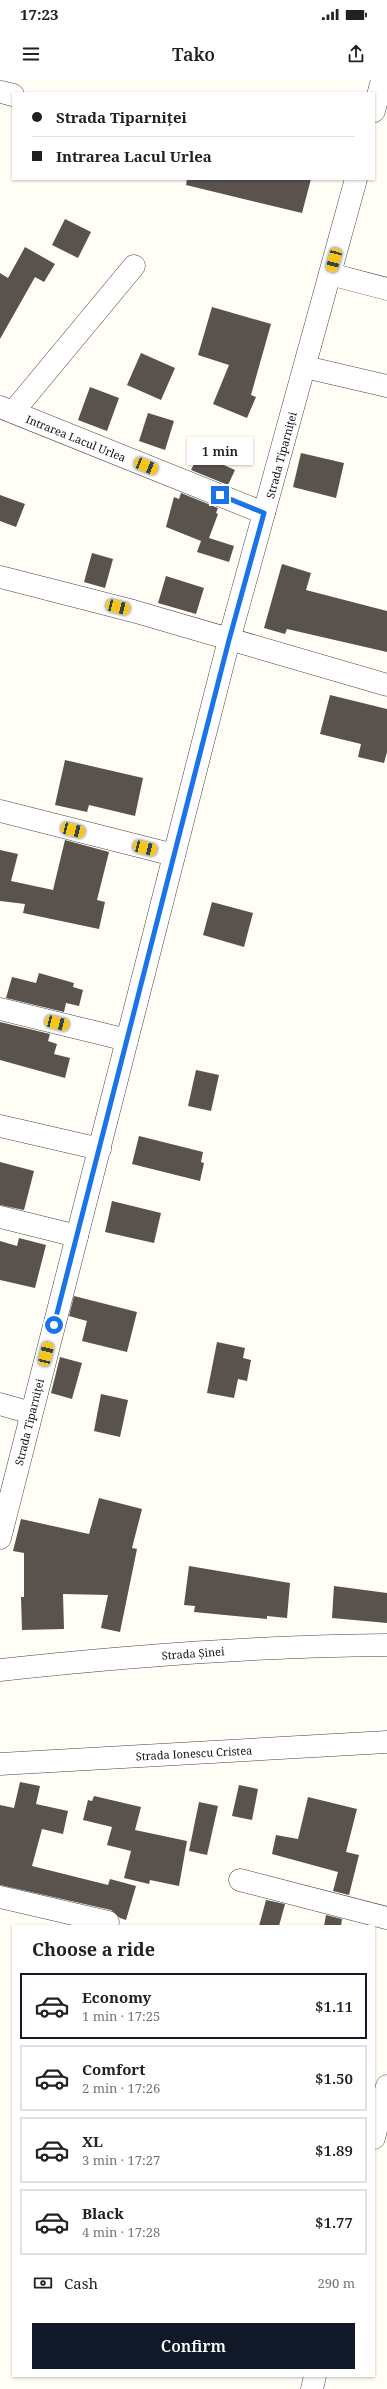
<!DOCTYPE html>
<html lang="en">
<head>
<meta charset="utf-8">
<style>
  body { margin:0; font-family:"Noto Serif",serif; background:#f2f2f2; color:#202124; height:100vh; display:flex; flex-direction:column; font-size:15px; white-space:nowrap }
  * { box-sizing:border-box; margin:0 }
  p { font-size:13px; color:#757577 }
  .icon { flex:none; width:22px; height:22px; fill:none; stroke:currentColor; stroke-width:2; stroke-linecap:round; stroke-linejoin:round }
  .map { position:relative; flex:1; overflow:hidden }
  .drawer { position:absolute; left:12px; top:1845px; width:363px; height:452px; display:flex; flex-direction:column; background:#fff; border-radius:0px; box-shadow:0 1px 3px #0004 }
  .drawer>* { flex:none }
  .guide { position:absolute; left:12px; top:12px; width:363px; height:88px; border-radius:0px; box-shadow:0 1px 3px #0004; display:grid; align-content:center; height:88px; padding:0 20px; background:#fff }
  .end { position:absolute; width:18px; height:18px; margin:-9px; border:5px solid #1a73e8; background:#fff; box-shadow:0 0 0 2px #fff }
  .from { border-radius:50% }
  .bubble { position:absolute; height:28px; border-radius:0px; background:#fff; box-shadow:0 1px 3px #0004; font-size:13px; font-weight:600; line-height:28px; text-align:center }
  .car { position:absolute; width:12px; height:24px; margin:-12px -6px; border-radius:5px; box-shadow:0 0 3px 1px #0007; background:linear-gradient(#f5c518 24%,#345 0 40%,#f5c518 0 76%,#345 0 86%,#f5c518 0) }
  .guide b { display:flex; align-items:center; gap:14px; height:38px; font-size:15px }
  .guide b+b { border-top:1px solid #e0e0e0 }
  .guide i { width:10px; height:10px; background:#202124 }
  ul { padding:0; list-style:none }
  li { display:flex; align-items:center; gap:12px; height:66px; margin:0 8px 6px; padding:0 12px; border:2px solid #e0e0e0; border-radius:0px }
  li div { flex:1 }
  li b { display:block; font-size:15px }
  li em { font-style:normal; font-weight:600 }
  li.selected { border-color:#111827 }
  li>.icon { width:36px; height:36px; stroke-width:1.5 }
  h2 { padding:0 20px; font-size:18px; line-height:48px }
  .pay { display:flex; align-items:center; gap:10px; height:44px; padding:0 20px; font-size:15px }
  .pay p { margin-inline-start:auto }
  .cta { display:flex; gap:8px; margin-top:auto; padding:8px 20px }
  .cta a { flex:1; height:46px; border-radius:0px; background:#111827; color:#fff; font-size:16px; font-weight:600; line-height:46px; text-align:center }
  .status { display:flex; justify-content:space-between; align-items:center; height:28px; padding:0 20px; background:#fff; direction:ltr }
  .status svg { height:11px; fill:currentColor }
  header { display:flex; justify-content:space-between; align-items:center; height:52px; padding:0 20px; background:#fff; font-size:18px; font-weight:600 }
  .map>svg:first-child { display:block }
  .building { fill:#5a524d }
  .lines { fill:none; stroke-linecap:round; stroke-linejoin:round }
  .minor-casing { stroke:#444; stroke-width:23 }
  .minor { stroke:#fff; stroke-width:22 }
  .route { stroke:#1a73e8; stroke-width:5 }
  .labels { text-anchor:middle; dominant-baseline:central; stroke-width:4; stroke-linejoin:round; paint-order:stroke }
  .street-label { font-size:11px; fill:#111; stroke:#fff }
</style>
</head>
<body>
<div class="status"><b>17:23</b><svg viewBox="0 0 49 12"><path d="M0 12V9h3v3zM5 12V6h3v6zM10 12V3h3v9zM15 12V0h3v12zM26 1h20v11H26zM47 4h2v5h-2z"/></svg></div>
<header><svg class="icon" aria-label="menu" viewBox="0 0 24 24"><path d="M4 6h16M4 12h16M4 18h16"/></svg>Tako<svg class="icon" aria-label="share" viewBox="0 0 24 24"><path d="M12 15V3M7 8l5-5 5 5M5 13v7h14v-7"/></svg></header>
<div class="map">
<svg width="387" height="2309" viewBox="0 0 387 2309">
  <rect width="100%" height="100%" fill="#fffdf5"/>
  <g class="building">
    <path d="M187,99h124l-9,34 -116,-28z"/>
    <path d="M65,139l26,13 -13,26 -26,-13z"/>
    <path d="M25,167l30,17 -11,18 -9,-5 -35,62v-66l8,5z"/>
    <path d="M212,227l59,17 -20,71 5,2 -9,21 -34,-14 16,-39 -31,-10z"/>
    <path d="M141,273l34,15 -14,32 -34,-15z"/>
    <path d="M90,307l29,11 -12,33 -29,-11z"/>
    <path d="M148,333l26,8 -9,29 -26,-9z"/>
    <path d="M301,373l43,10 -8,35 -43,-11z"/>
    <path d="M199,374l36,16 -7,15 -37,-15z"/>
    <path d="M181,413l37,15 -2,5 2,1 -9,24 25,8 -5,16 -32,-10 4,-11 -35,-14 8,-30 5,2z"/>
    <path d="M0,415l25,9 -9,23 -16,-6z"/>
    <path d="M92,473l21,6 -8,29 -21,-6z"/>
    <path d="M282,484l29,9 -5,17 81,21v41l-100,-23 -2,5 -21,-6z"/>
    <path d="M166,496l38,12 -8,26 -38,-11z"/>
    <path d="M330,615l57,14v43l-3,11 -26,-6 3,-13 -41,-10z"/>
    <path d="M65,680l78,18 -8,38 -46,-11 -2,7 -32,-7z"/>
    <path d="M65,760l44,12 -12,48 8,2 -6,27 -76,-16 2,-9 -25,-3v-51l18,4 -7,27 42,9z"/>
    <path d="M212,822l41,11 -9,34 -41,-12z"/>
    <path d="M39,893l35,10 -1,4 10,3 -4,16 -13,-3 -2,9 -58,-14 6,-21 24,6z"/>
    <path d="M0,942l50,12 -2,7 9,3 -3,10 16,4 -5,20 -65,-18z"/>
    <path d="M196,990l23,5 -8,36 -23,-5z"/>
    <path d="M139,1056l64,16 -2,10 3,1 -4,18 -68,-17z"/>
    <path d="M0,1082l34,9 -10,39 -24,-5z"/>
    <path d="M112,1121l49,12 -7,30 -49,-11z"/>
    <path d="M19,1158l27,7 -11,43 -35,-8v-39l17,5z"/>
    <path d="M74,1216l63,16 -10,40 -45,-11 5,-20 -18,-5z"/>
    <path d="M217,1262l28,6 -2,10 8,2 -4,21 -9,-2 -4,19 -27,-5z"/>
    <path d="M60,1277l22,6 -10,36 -21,-6z"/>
    <path d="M101,1314l27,6 -8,37 -26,-6z"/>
    <path d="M99,1418l43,11 -10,39 5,1 -17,83 -19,-4 7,-33 -45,-1 1,35 -42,1 -1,-33h3v-44l-11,-2 8,-32 68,15z"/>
    <path d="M189,1486l101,17 -3,35 -20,-2v3l-73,-7 1,-6 -11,-1z"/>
    <path d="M334,1506l53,7v30l-55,-5z"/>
    <path d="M20,1702l20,4 -4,18 32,7 -5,23 -21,-5 -10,37 76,19 2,-6 26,7 -10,34 -6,-2 -9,-8 -111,-25v-80l14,3z"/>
    <path d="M239,1705l19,4 -6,31 -20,-4z"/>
    <path d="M94,1716l47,11 -6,23 52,11 -8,45 -29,-6 -1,4 -25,-6 7,-27 -24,-6 5,-18 -29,-7 5,-20 4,1z"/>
    <path d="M308,1717l49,12 -11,43 13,3 -10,40 -16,-4 5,-19 -66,-18 4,-19 22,4z"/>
    <path d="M199,1722l19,4 -11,49 -18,-4z"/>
    <path d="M266,1820l19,4 -6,22h-20z"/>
    <path d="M326,1835l16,4 -1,7h-17z"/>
  </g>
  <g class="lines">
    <g class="minor-casing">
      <g id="minor">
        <path d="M1,12l12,3"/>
        <path d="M374,31l8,-31"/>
        <path d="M330,194l57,15"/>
        <path d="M305,287l82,19"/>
        <path d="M0,327l264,106"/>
        <path d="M13,332l121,-146"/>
        <path d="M0,497l133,34 254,74"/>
        <path d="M0,731l174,44"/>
        <path d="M0,929l127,31"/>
        <path d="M0,1046l100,23"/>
        <path d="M0,1137l77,19"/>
        <path d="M0,1324l31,9"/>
        <path d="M0,1458l229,-898 127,-461"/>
        <path d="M0,1590c129,-14 258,-24 387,-25"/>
        <path d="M0,1684l387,-22"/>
        <path d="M240,1800l147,38"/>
        <path d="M0,1817l108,25"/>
        <path d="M374,2058l13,-52"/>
        <path d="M312,2309l3,-13"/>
      </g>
    </g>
    <use href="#minor" class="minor"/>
  </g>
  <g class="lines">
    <path class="route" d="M54,1245l175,-685 35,-127 -44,-18"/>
  </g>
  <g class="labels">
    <g class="street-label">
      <text transform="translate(76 358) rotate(22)">Intrarea Lacul Urlea</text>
      <text transform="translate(281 375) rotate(-75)">Strada Tiparniței</text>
      <text transform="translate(29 1342) rotate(-76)">Strada Tiparniței</text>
      <text transform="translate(193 1573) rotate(-4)">Strada Șinei</text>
      <text transform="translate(194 1673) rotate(-3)">Strada Ionescu Cristea</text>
    </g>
  </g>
</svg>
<i class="end from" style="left:54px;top:1245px"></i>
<i class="end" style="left:220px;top:415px"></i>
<div class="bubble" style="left:187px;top:357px;width:66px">1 min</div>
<i class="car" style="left:334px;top:180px;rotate:195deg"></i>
<i class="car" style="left:146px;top:386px;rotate:112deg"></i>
<i class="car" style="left:118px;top:527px;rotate:104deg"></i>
<i class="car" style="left:73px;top:750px;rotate:104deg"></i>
<i class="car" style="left:145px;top:768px;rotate:104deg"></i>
<i class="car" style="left:57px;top:943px;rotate:104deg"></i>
<i class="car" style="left:46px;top:1274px;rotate:14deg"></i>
<div class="guide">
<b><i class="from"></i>Strada Tiparniței</b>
<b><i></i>Intrarea Lacul Urlea</b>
</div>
<section class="drawer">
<h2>Choose a ride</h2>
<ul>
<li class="selected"><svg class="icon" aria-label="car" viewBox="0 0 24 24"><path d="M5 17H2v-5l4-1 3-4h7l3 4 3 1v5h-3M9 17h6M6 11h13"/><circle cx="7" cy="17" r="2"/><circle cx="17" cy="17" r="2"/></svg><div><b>Economy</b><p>1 min · 17:25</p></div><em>$1.11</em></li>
<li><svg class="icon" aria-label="car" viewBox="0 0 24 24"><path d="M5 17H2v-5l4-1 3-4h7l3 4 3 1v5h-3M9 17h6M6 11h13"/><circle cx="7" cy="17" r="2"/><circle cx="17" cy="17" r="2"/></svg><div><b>Comfort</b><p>2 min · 17:26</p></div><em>$1.50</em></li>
<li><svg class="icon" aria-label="car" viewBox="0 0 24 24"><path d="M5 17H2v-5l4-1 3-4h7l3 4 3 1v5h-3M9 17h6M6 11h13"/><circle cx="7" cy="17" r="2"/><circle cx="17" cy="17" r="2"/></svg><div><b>XL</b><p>3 min · 17:27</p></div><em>$1.89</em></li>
<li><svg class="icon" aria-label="car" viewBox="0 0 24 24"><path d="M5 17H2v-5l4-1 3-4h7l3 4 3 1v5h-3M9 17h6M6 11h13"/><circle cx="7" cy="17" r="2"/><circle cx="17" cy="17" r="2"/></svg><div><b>Black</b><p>4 min · 17:28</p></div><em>$1.77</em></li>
</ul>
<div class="pay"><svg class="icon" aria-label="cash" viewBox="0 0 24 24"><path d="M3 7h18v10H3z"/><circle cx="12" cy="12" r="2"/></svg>Cash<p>290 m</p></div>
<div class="cta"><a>Confirm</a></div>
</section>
</div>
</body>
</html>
